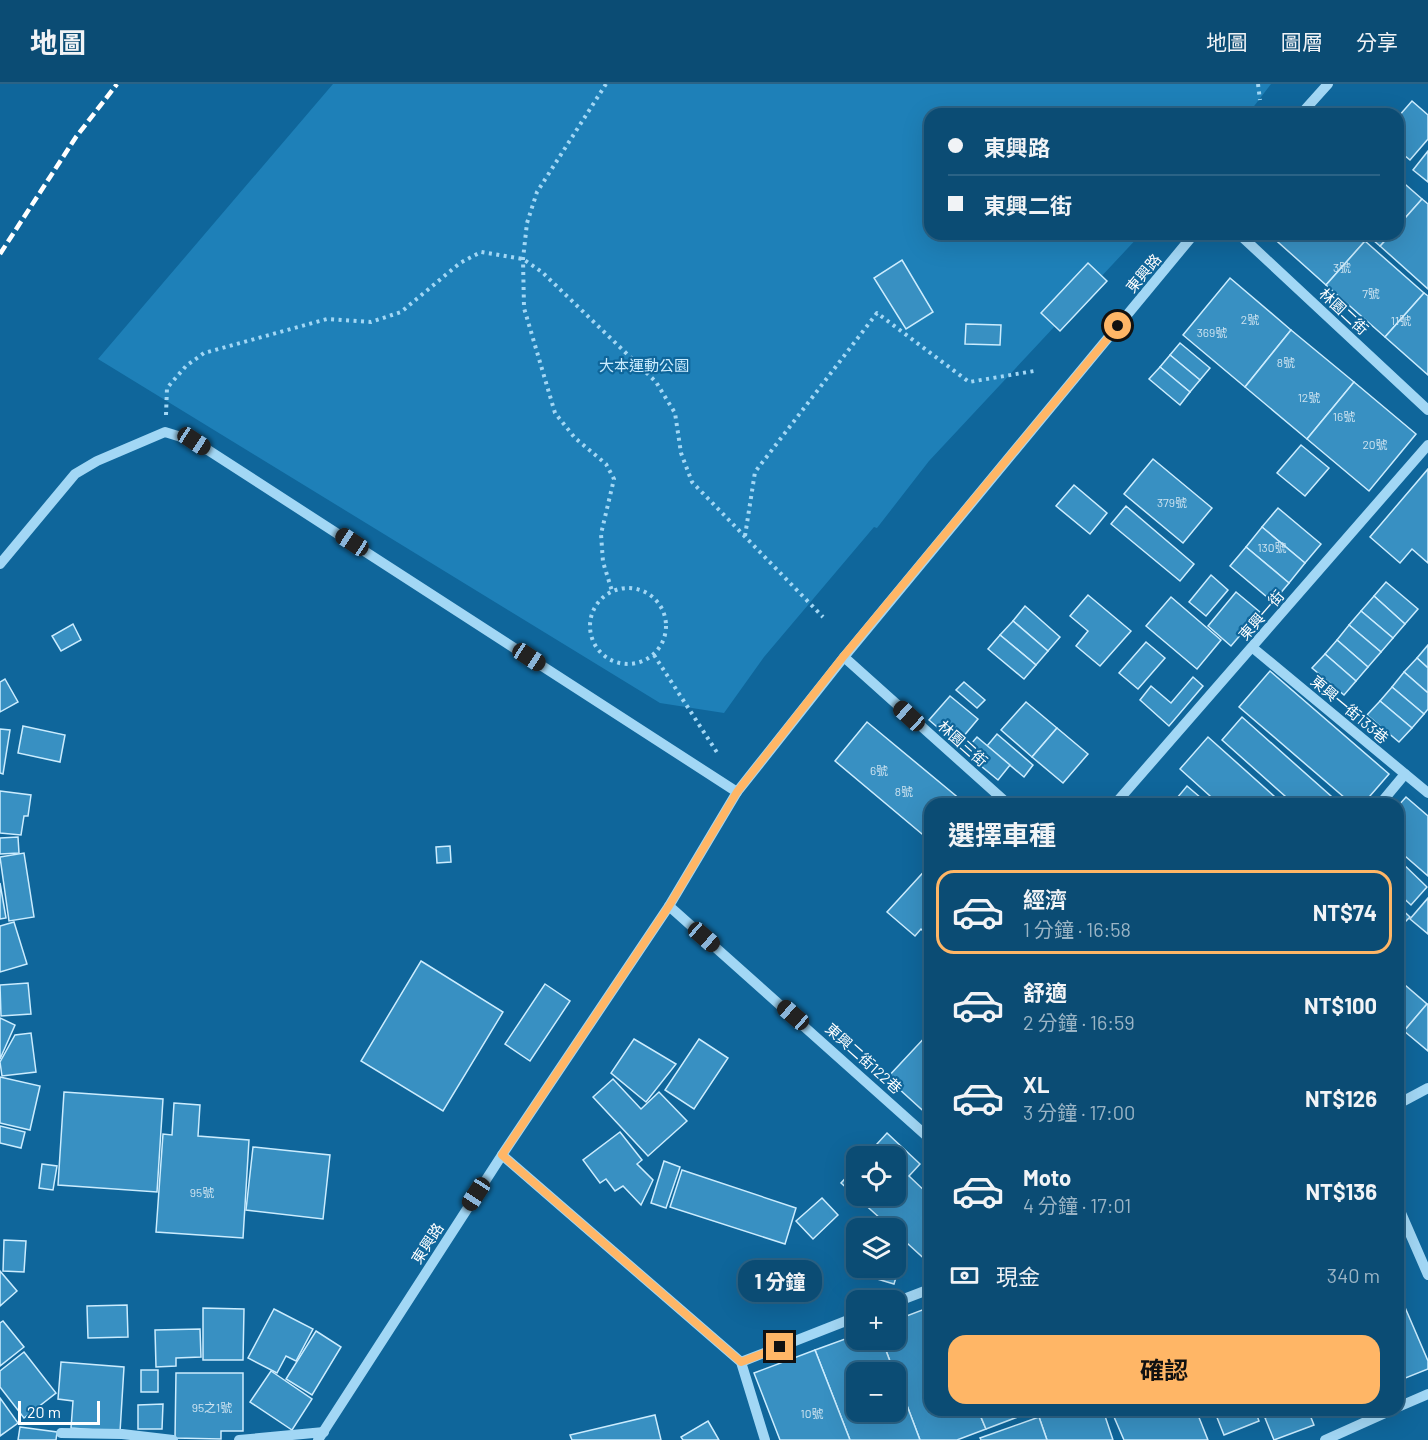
<!DOCTYPE html>
<html lang="zh-TW">
<head>
<meta charset="utf-8">
<style>
  body { margin:0; font-family:Barlow,"Noto Sans TC",sans-serif; background:#19567c; color:#f1f3f6; height:100vh; display:flex; flex-direction:column; font-size:22px; white-space:nowrap }
  * { box-sizing:border-box; margin:0 }
  p { font-size:20px; color:#9ab4c5 }
  .icon { flex:none; width:33px; height:33px; fill:none; stroke:currentColor; stroke-width:2; stroke-linecap:round; stroke-linejoin:round }
  .map { position:relative; flex:1; overflow:hidden }
  .side { position:absolute; left:924px; top:714px; width:480px; height:618px; display:flex; flex-direction:column; background:#0b4c74; border-radius:18px; box-shadow:0 6px 24px #0002,0 0 0 2px #2b6386 }
  .side>* { flex:none }
  .top-card { position:absolute; left:924px; top:24px; width:480px; height:132px; border-radius:18px; box-shadow:0 6px 24px #0002,0 0 0 2px #2b6386; display:grid; align-content:center; height:132px; padding:0 24px; background:#0b4c74 }
  .buttons { position:absolute; left:846px; top:1062px; display:grid; gap:12px }
  .buttons a { display:grid; place-items:center; width:60px; height:60px; border-radius:12px; background:#0b4c74; box-shadow:0 6px 24px #0002,0 0 0 2px #2b6386; font-size:30px }
  .scale { position:absolute; left:18px; bottom:15px; width:82px; box-sizing:border-box; padding-left:6px; border:3px solid #fff; border-top:0; font-size:16px; line-height:21px; white-space:nowrap; color:#fff; -webkit-text-stroke:4px #0f669b; paint-order:stroke }
  .end { position:absolute; width:27px; height:27px; margin:-14px; border:8px solid #ffb666; background:#111; box-shadow:0 0 0 3px #111 }
  .from { border-radius:50% }
  .bubble { position:absolute; height:42px; border-radius:18px; background:#0b4c74; box-shadow:0 6px 24px #0002,0 0 0 2px #2b6386; font-size:20px; font-weight:700; line-height:42px; text-align:center }
  .car { position:absolute; width:18px; height:36px; margin:-18px -9px; border-radius:8px; box-shadow:0 0 4px 2px #0007; background:linear-gradient(#222 24%,#8ab4d8 0 40%,#222 0 76%,#8ab4d8 0 86%,#222 0) }
  .top-card b { display:flex; align-items:center; gap:21px; height:57px; font-size:22px }
  .top-card b+b { border-top:2px solid #2b6386 }
  .top-card i { width:15px; height:15px; background:#f1f3f6 }
  ul { padding:0; list-style:none }
  li { display:flex; align-items:center; gap:18px; height:84px; margin:0 12px 9px; padding:0 12px; border:3px solid transparent; border-radius:18px }
  li div { flex:1 }
  li b { display:block; font-size:22px }
  li em { font-style:normal; font-weight:700 }
  li.active { border-color:#ffb666 }
  li>.icon { width:54px; height:54px; stroke-width:1.5 }
  h2 { padding:0 24px; font-size:27px; line-height:72px }
  .pay { display:flex; align-items:center; gap:15px; height:66px; padding:0 24px; font-size:22px }
  .pay p { margin-inline-start:auto }
  .primary-button { display:flex; gap:12px; margin-top:auto; padding:12px 24px }
  .primary-button a { flex:1; height:69px; border-radius:18px; background:#ffb666; color:#111; font-size:24px; font-weight:700; line-height:69px; text-align:center }
  header { display:flex; align-items:center; gap:36px; box-sizing:border-box; height:84px; padding:0 30px; background:#0b4c74; border-bottom:2px solid #2b6386 }
  header strong { font-size:28px }
  nav { display:flex; gap:33px; margin-inline-start:auto; font-size:21px }
  .map>svg:first-child { display:block }
  .green { fill:#1e80b8 }
  .building { fill:#3890c2; stroke:#cbecfe; stroke-width:1.5 }
  .lines { fill:none; stroke-linecap:round; stroke-linejoin:round }
  .path { stroke:#a2d7f5; stroke-width:4; stroke-dasharray:3 4.5; stroke-linecap:butt }
  .minor { stroke:#a2d7f5; stroke-width:10 }
  .rail { stroke:#fff; stroke-width:4.5; stroke-dasharray:10 4.5; stroke-linecap:butt }
  .route { stroke:#ffb666; stroke-width:8 }
  .labels { text-anchor:middle; dominant-baseline:central; stroke-width:4.5; stroke-linejoin:round; paint-order:stroke }
  .number-label { font-size:12px; fill:#cde3f0 }
  .street-label { font-size:15px; fill:#fff; stroke:#0f669b }
  .park-label { font-size:15px; fill:#cbecfe; stroke:#0f669b }
</style>
</head>
<body>
<header>
<strong>地圖</strong>
<nav><a>地圖</a><a>圖層</a><a>分享</a></nav>
</header>
<div class="map">
<svg width="1428" height="1356" viewBox="0 0 1428 1356">
  <rect width="100%" height="100%" fill="#0f669b"/>
  <path class="green" d="M333,0h938l-23,30h-318v120h211l-212,227 -52,67 -3,-1 -110,130 -40,56 -64,-10 -562,-344z"/>
  <g class="building">
    <path d="M1412,17l16,14v24l-18,21 -12,-10v-33z"/>
    <path d="M1428,67v31l-15,-12z"/>
    <path d="M1398,94l24,21 -24,27z"/>
    <path d="M1422,115l6,5v85l-48,-43 11,-12h7v-8z"/>
    <path d="M1269,150h88l8,7 -39,44z"/>
    <path d="M1366,150h25l-11,12z"/>
    <path d="M1365,157l59,52 -39,44 -59,-52z"/>
    <path d="M902,176l31,52 -27,17 -32,-51z"/>
    <path d="M1088,179l19,18 -47,50 -19,-18z"/>
    <path d="M1230,194l61,52 -46,57 -62,-52z"/>
    <path d="M1424,209l4,3v79l-43,-38z"/>
    <path d="M966,240l35,1 -1,20 -35,-1z"/>
    <path d="M1291,246l63,52 -47,57 -62,-52z"/>
    <path d="M1180,259l30,25 -10,12 -30,-25z"/>
    <path d="M1170,271l30,25 -10,12 -30,-25z"/>
    <path d="M1160,283l30,25 -10,13 -31,-26z"/>
    <path d="M1354,298l62,52 -47,57 -62,-52z"/>
    <path d="M1301,361l28,23 -24,28 -28,-23z"/>
    <path d="M1153,375l59,49 -29,35 -59,-49z"/>
    <path d="M1428,385v94l-16,-14 -12,14 -30,-26z"/>
    <path d="M1074,401l33,28 -17,21 -34,-28z"/>
    <path d="M1126,422l68,58 -14,17 -69,-57z"/>
    <path d="M1278,424l43,36 -16,19 -43,-36z"/>
    <path d="M1262,443l43,36 -16,20 -43,-36z"/>
    <path d="M1246,463l43,36 -16,19 -43,-36z"/>
    <path d="M1211,491l17,15 -22,26 -17,-14z"/>
    <path d="M1386,498l32,27 -13,15 -31,-28z"/>
    <path d="M1236,508l24,20 -29,34 -23,-20z"/>
    <path d="M1088,511l43,36 -31,35 -24,-20 12,-15 -18,-15z"/>
    <path d="M1374,512l31,28 -12,14 -32,-27z"/>
    <path d="M1171,513l50,43 -24,29 -51,-43z"/>
    <path d="M1025,522l35,31 -12,14 -35,-30z"/>
    <path d="M1361,527l32,27 -12,14 -32,-27z"/>
    <path d="M1013,537l35,30 -12,14 -36,-30z"/>
    <path d="M73,540l8,16 -20,11 -9,-15z"/>
    <path d="M1349,541l32,27 -13,15 -31,-27z"/>
    <path d="M1000,551l36,30 -12,14 -36,-30z"/>
    <path d="M1337,556l31,27 -12,14 -31,-27z"/>
    <path d="M1146,558l19,16 -27,31 -19,-16z"/>
    <path d="M1428,561v23l-11,-10z"/>
    <path d="M1325,570l31,27 -12,14 -32,-27z"/>
    <path d="M1417,574l11,10v25l-24,-21z"/>
    <path d="M1270,587l119,103 -26,30h-11l-113,-97z"/>
    <path d="M1404,588l24,21v16l-4,5 -32,-27z"/>
    <path d="M1193,593l10,9 -34,40 -29,-26 11,-14 20,17z"/>
    <path d="M5,595l13,23 -18,10v-30z"/>
    <path d="M964,598l21,18 -8,8 -21,-18z"/>
    <path d="M1392,603l32,27 -12,14 -32,-27z"/>
    <path d="M950,612l28,23 -21,25 -28,-24z"/>
    <path d="M1380,617l32,27 -13,14 -32,-27z"/>
    <path d="M1026,618l31,26 -25,29 -31,-27z"/>
    <path d="M1242,633l98,87h-46l-72,-64z"/>
    <path d="M867,638l94,78 -4,4h-27l-2,35 -93,-78z"/>
    <path d="M23,642l42,9 -5,27 -42,-9z"/>
    <path d="M1057,644l31,26 -25,29 -31,-26z"/>
    <path d="M0,645l10,1 -7,44 -3,-1z"/>
    <path d="M997,650l36,31 -9,12 -37,-31z"/>
    <path d="M977,653l33,28 -12,15 -34,-28z"/>
    <path d="M1208,653l75,67h-64l-39,-35z"/>
    <path d="M1187,702l21,18h-36z"/>
    <path d="M0,707l31,4 -3,21h-4l-3,19 -21,-2z"/>
    <path d="M1406,713l22,19v60l-30,-26v-44z"/>
    <path d="M18,753l1,16 -19,1v-16z"/>
    <path d="M450,762l1,16 -14,1 -1,-16z"/>
    <path d="M24,769l10,64 -25,4 -9,-64z"/>
    <path d="M1398,775l29,28 -16,18 -13,-12z"/>
    <path d="M930,781v73l-9,-9 -6,7 -28,-24z"/>
    <path d="M0,799l6,35 -6,1z"/>
    <path d="M1428,814v36l-18,-15z"/>
    <path d="M1398,822l12,11 -12,12z"/>
    <path d="M14,838l13,42 -27,8v-46z"/>
    <path d="M421,877l82,51 -60,99 -82,-50z"/>
    <path d="M1398,895l29,25 -23,27 -6,-6z"/>
    <path d="M28,899l3,31 -30,2 -1,-31z"/>
    <path d="M545,900l25,17 -40,60 -25,-17z"/>
    <path d="M1427,920l1,1v46l-24,-20z"/>
    <path d="M0,934l15,7 -15,34z"/>
    <path d="M31,949l5,39 -34,4 -2,-14 15,-27z"/>
    <path d="M928,950l2,2v81l-43,-39z"/>
    <path d="M634,955l42,25 -30,38 -35,-29z"/>
    <path d="M699,955l29,19 -34,51 -29,-19z"/>
    <path d="M0,993l40,9 -10,44 -30,-7z"/>
    <path d="M613,995l28,30 18,-17 28,29 -39,35 -55,-59z"/>
    <path d="M64,1008l99,7 -6,93 -99,-7z"/>
    <path d="M174,1019l26,2 -2,31 51,4 -6,98 -87,-6 7,-98 9,1z"/>
    <path d="M0,1042l25,6 -4,16 -21,-5z"/>
    <path d="M620,1048l22,28 -5,4 16,16 -12,25 -18,-19 -8,5 -9,-12 -6,4 -17,-23z"/>
    <path d="M887,1049l33,31 -11,12 21,20v68l-34,-31v-5h-5l-50,-45 15,-16v29h40v-40h-30z"/>
    <path d="M253,1063l77,8 -7,64 -77,-9z"/>
    <path d="M664,1077l16,6 -14,41 -15,-5z"/>
    <path d="M42,1080l15,2 -4,24 -14,-2z"/>
    <path d="M682,1086l114,38 -11,36 -115,-37z"/>
    <path d="M822,1114l16,17 -25,24 -17,-18z"/>
    <path d="M4,1156l22,1 -2,31 -21,-1z"/>
    <path d="M896,1165l8,2 -10,33 -27,-8 2,-8h27z"/>
    <path d="M0,1187l17,20 -17,15z"/>
    <path d="M1398,1207l30,70v8l-30,12z"/>
    <path d="M127,1221l1,32 -40,1 -1,-32z"/>
    <path d="M930,1223v103h48l8,19 -29,11h-37l-38,-100h14v-20z"/>
    <path d="M203,1224l41,1 -1,51h-40z"/>
    <path d="M274,1225l39,20 -17,32 -10,-5 -9,17 -29,-15z"/>
    <path d="M3,1237l21,26 -24,19v-43z"/>
    <path d="M200,1245l1,28 -25,1v8l-20,1 -1,-37z"/>
    <path d="M316,1247l25,16 -29,48 -26,-16z"/>
    <path d="M856,1251v5h26l12,32h-38v40h40v-36l24,64h-70l-35,-90z"/>
    <path d="M815,1266l35,90h-70l-26,-67z"/>
    <path d="M24,1268l32,41 -32,25 -24,-31v-16z"/>
    <path d="M61,1278l63,5 -4,65 -49,-4 2,-27 -15,-2z"/>
    <rect x="141" y="1286" width="17" height="22"/>
    <path d="M271,1287l41,28 -20,31 -42,-28z"/>
    <path d="M176,1289h67v58h-22v8l-46,-1z"/>
    <path d="M0,1314l18,25 -18,13z"/>
    <path d="M163,1320l-1,25h-24v-24z"/>
    <path d="M978,1326h58l-50,19z"/>
    <path d="M1061,1326h42l10,30h-66l-8,-23z"/>
    <path d="M1111,1326h85l12,30h-84z"/>
    <path d="M1214,1326h41l4,11 -35,14z"/>
    <path d="M1284,1326h24l6,15 -40,15 -9,-22z"/>
    <path d="M655,1331l6,25h-89l-2,-5z"/>
    <path d="M1039,1333l8,23h-66l-1,-2z"/>
    <path d="M708,1337l11,19h-36l-2,-3z"/>
    <path d="M20,1343l37,5 -1,8h-38z"/>
  </g>
  <g class="lines">
    <g class="path">
      <path d="M606,0l-69,108 -10,31 -4,36 1,49 31,105 20,25 31,26 8,15 -13,55 2,28 9,29"/>
      <path d="M1258,0l2,16"/>
      <path d="M166,331l1,-27 19,-22 18,-13 123,-34 44,3 30,-10 59,-49 21,-11 42,7 19,13 114,110 19,31 6,40 11,29 131,135"/>
      <path d="M745,452l10,-64 122,-159 92,69 65,-11"/>
      <circle cx="628" cy="542" r="38"/>
      <path d="M654,571l64,99"/>
    </g>
    <g class="minor">
      <path d="M1301,30l27,-30"/>
      <path d="M1239,150l189,176"/>
      <path d="M0,480l75,-90 22,-13 68,-29 29,9 543,351"/>
      <path d="M1253,564l175,145"/>
      <path d="M844,573l164,147"/>
      <path d="M1115,720l313,-359"/>
      <path d="M1380,720l25,-30"/>
      <path d="M669,822l261,233"/>
      <path d="M1398,1020l30,-16"/>
      <path d="M502,1071l239,207 24,78"/>
      <path d="M1398,1122l30,69"/>
      <path d="M896,1218l34,-13"/>
      <path d="M741,1278l115,-45"/>
      <path d="M1398,1323l30,-13"/>
      <path d="M61,1349l61,1 51,6"/>
      <path d="M239,1356l85,-8"/>
      <path d="M318,1356l184,-285 167,-249 68,-114 107,-135 350,-423"/>
      <path d="M1325,1356l67,-30"/>
    </g>
    <path class="rail" d="M0,170l76,-117 41,-53"/>
  </g>
  <g class="lines">
    <path class="route" d="M780,1263l-39,15 -239,-207 167,-249 68,-114 106,-135 275,-331"/>
  </g>
  <g class="labels">
    <g class="number-label">
      <text x="1342" y="183">3號</text>
      <text x="1371" y="209">7號</text>
      <text x="1250" y="235">2號</text>
      <text x="1401" y="236">11號</text>
      <text x="1212" y="248">369號</text>
      <text x="1286" y="278">8號</text>
      <text x="1309" y="313">12號</text>
      <text x="1344" y="332">16號</text>
      <text x="1375" y="360">20號</text>
      <text x="1172" y="418">379號</text>
      <text x="1272" y="463">130號</text>
      <text x="879" y="686">6號</text>
      <text x="904" y="707">8號</text>
      <text x="202" y="1108">95號</text>
      <text x="212" y="1323">95之1號</text>
      <text x="812" y="1329">10號</text>
    </g>
    <g class="street-label">
      <text transform="translate(1143 189) rotate(-50)">東興路</text>
      <text transform="translate(1344 227) rotate(43)">林園二街</text>
      <text transform="translate(1261 531) rotate(-49)">東興一街</text>
      <text transform="translate(1350 625) rotate(40)">東興一街133巷</text>
      <text transform="translate(963 659) rotate(42)">林園三街</text>
      <text transform="translate(864 974) rotate(42)">東興二街122巷</text>
      <text transform="translate(427 1159) rotate(-57)">東興路</text>
    </g>
    <g class="park-label">
      <text x="644" y="281">大本運動公園</text>
    </g>
  </g>
</svg>
<div class="buttons">
<a><svg class="icon" aria-label="locate" viewBox="0 0 24 24"><circle cx="12" cy="12" r="6"/><path d="M12 2v4M12 18v4M2 12h4M18 12h4"/></svg></a>
<a><svg class="icon" aria-label="layers" viewBox="0 0 24 24"><path d="M12 4l9 5-9 5-9-5zM3 14l9 5 9-5"/></svg></a>
<a>+</a>
<a>−</a>
</div>
<div class="scale">20 m</div>
<i class="end from" style="left:1118px;top:242px"></i>
<i class="end" style="left:780px;top:1263px"></i>
<div class="bubble" style="left:738px;top:1176px;width:84px">1 分鐘</div>
<i class="car" style="left:194px;top:357px;rotate:123deg"></i>
<i class="car" style="left:352px;top:458px;rotate:303deg"></i>
<i class="car" style="left:529px;top:573px;rotate:123deg"></i>
<i class="car" style="left:909px;top:632px;rotate:312deg"></i>
<i class="car" style="left:704px;top:853px;rotate:131deg"></i>
<i class="car" style="left:793px;top:931px;rotate:311deg"></i>
<i class="car" style="left:476px;top:1110px;rotate:213deg"></i>
<div class="top-card">
<b><i class="from"></i>東興路</b>
<b><i></i>東興二街</b>
</div>
<section class="side">
<h2>選擇車種</h2>
<ul>
<li class="active"><svg class="icon" aria-label="car" viewBox="0 0 24 24"><path d="M5 17H2v-5l4-1 3-4h7l3 4 3 1v5h-3M9 17h6M6 11h13"/><circle cx="7" cy="17" r="2"/><circle cx="17" cy="17" r="2"/></svg><div><b>經濟</b><p>1 分鐘 · 16:58</p></div><em>NT$74</em></li>
<li><svg class="icon" aria-label="car" viewBox="0 0 24 24"><path d="M5 17H2v-5l4-1 3-4h7l3 4 3 1v5h-3M9 17h6M6 11h13"/><circle cx="7" cy="17" r="2"/><circle cx="17" cy="17" r="2"/></svg><div><b>舒適</b><p>2 分鐘 · 16:59</p></div><em>NT$100</em></li>
<li><svg class="icon" aria-label="car" viewBox="0 0 24 24"><path d="M5 17H2v-5l4-1 3-4h7l3 4 3 1v5h-3M9 17h6M6 11h13"/><circle cx="7" cy="17" r="2"/><circle cx="17" cy="17" r="2"/></svg><div><b>XL</b><p>3 分鐘 · 17:00</p></div><em>NT$126</em></li>
<li><svg class="icon" aria-label="car" viewBox="0 0 24 24"><path d="M5 17H2v-5l4-1 3-4h7l3 4 3 1v5h-3M9 17h6M6 11h13"/><circle cx="7" cy="17" r="2"/><circle cx="17" cy="17" r="2"/></svg><div><b>Moto</b><p>4 分鐘 · 17:01</p></div><em>NT$136</em></li>
</ul>
<div class="pay"><svg class="icon" aria-label="cash" viewBox="0 0 24 24"><path d="M3 7h18v10H3z"/><circle cx="12" cy="12" r="2"/></svg>現金<p>340 m</p></div>
<div class="primary-button"><a>確認</a></div>
</section>
</div>
</body>
</html>
